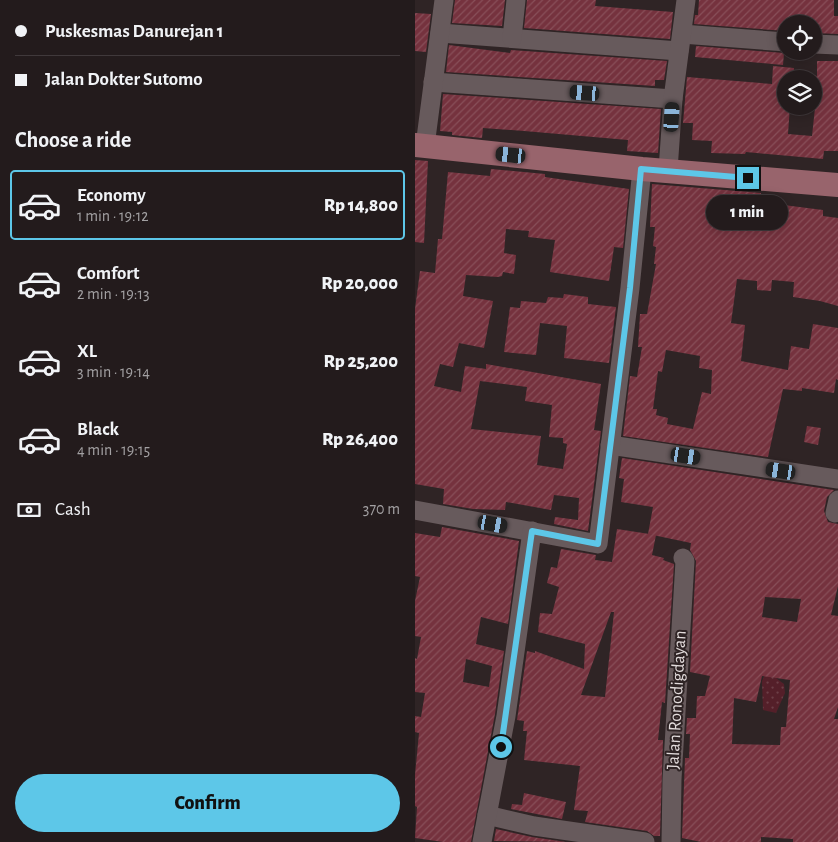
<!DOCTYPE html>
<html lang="en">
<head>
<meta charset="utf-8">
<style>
  body { margin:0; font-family:"Alegreya Sans",sans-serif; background:#2b2425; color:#f1f3f6; height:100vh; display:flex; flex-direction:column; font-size:19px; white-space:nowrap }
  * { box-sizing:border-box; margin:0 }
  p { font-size:16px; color:#a3a1a3 }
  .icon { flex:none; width:28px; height:28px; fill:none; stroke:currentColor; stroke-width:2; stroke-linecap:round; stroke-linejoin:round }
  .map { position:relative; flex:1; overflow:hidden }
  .sheet { display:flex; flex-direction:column; background:#231b1c; width:415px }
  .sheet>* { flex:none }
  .hud { display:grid; align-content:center; height:110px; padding:0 15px; background:#231b1c }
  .fabs { position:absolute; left:362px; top:15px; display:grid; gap:10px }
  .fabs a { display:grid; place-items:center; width:45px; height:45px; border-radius:50%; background:#231b1c; box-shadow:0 2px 12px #0003,0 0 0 1px #40393b; font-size:25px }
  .end { position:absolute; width:22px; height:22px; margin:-11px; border:6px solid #5dc7e8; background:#111; box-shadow:0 0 0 2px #111 }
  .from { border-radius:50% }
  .bubble { position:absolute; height:35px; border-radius:18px; background:#231b1c; box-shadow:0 2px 12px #0003,0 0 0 1px #40393b; font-size:16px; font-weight:800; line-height:35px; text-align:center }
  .car { position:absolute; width:15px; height:30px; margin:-15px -8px; border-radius:6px; box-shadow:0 0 4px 1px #0007; background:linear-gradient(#222 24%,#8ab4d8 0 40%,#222 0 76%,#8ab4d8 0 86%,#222 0) }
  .hud b { display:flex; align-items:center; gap:18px; height:48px; font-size:19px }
  .hud b+b { border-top:1px solid #40393b }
  .hud i { width:12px; height:12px; background:#f1f3f6 }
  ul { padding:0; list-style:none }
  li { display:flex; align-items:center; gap:15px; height:70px; margin:0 10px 8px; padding:0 5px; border:2px solid transparent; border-radius:5px }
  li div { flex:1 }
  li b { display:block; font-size:19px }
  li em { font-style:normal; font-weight:800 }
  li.active { border-color:#5dc7e8 }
  li>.icon { width:45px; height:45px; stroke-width:1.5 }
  h2 { padding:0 15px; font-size:22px; line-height:60px }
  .pay { display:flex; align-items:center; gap:12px; height:55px; padding:0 15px; font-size:19px }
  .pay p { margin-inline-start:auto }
  .primary-button { display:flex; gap:10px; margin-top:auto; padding:10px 15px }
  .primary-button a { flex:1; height:58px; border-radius:30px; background:#5dc7e8; color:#111; font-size:20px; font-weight:800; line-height:58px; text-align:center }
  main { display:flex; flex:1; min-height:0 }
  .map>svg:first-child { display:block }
  .grass { fill:url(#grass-dots) }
  .building { fill:url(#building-hatch); fill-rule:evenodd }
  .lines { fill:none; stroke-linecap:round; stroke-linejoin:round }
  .minor { stroke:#675a5c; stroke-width:19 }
  .major { stroke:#98646c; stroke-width:24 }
  .route { stroke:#5dc7e8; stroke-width:6 }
  .labels { text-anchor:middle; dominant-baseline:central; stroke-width:4; stroke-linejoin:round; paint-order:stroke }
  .street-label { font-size:18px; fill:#e2dbdb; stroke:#2f2425 }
</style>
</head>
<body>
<main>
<section class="sheet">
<div class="hud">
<b><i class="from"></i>Puskesmas Danurejan 1</b>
<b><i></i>Jalan Dokter Sutomo</b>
</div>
<h2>Choose a ride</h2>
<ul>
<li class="active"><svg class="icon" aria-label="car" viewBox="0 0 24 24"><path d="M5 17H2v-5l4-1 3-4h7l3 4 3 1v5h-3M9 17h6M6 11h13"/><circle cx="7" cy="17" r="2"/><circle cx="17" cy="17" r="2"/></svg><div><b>Economy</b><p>1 min · 19:12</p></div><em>Rp 14,800</em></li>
<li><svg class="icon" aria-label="car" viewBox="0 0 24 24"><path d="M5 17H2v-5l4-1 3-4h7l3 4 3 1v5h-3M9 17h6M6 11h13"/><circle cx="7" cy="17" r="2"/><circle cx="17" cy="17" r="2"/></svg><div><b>Comfort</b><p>2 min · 19:13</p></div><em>Rp 20,000</em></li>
<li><svg class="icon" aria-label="car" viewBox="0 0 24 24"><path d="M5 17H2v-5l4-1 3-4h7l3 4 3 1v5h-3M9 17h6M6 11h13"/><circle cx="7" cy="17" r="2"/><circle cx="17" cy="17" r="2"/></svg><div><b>XL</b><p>3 min · 19:14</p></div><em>Rp 25,200</em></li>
<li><svg class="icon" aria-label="car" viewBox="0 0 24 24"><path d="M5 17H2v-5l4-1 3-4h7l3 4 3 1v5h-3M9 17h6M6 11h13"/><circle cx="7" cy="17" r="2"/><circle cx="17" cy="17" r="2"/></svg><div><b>Black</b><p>4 min · 19:15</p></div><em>Rp 26,400</em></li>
</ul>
<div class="pay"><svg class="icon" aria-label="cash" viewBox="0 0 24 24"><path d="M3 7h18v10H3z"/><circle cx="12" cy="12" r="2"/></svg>Cash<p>370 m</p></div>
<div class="primary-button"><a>Confirm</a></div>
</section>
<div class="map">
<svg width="423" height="842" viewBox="0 0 423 842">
  <defs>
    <pattern id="grass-dots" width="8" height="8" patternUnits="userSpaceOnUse" patternTransform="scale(1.25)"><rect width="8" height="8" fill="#541f29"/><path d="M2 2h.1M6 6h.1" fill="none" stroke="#6c3f47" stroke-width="1.8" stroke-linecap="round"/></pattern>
    <pattern id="building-hatch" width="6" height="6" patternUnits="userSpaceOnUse" patternTransform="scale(1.25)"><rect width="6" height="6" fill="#75323e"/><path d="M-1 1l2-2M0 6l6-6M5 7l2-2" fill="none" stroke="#884f59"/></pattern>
  </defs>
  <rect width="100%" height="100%" fill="#2f2425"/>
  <path class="grass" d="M350,675l11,3 8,6 1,9 -9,20 -13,-3 -1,-29z"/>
  <g class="building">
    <path d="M40,0h50l-3,26 -50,-3z"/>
    <path d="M112,0h69l-1,6 78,6 -3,27 -146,-11z"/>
    <path d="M284,0h135v16h4v18l-24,-1v-9h-28v7l-92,-7 1,-9h3z"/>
    <path d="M0,13l16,1 -5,38 -11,-1z"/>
    <path d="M34,45l61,8 1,-3 156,11 -3,19h-9v6l-209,-14z"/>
    <path d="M281,46l88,7 -1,12 -88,-8z"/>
    <path d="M402,61h21v90h-14l-1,8 -77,-7 -1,2 -34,-1 1,-12 -20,-1 1,-17h-10l4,-46 85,7 1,-18 21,2 -1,11h-7v27h4l-2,28 24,2 3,-28 -1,-33 3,1z"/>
    <path d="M28,94l218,15 -3,44 -31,-2 1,-11 -104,-9 -41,-3 -1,10 -30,-3v-3l-12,-1z"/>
    <path d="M0,160l13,1 -4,82 -9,-1z"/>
    <path d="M76,169l54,5v3l84,12 -6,59 -9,-1 -5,34 -59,-9 5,-32 -27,-3 1,-6 -23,-2 -2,24 12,2 -2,19 -11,-2 -1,4 -4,1 -32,-2 -3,21 30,5 -9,47 -25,-5 -6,24 -13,-3 -6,22 27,6 4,-26 21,3v-5l115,20 -7,46 7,1 -13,100 -34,-7 1,-7 23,3 1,-22 -25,-3 -3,15 -45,-8 -1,8 -32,-1 -30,-5 1,-15 -29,-5v-175l5,-38 15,2 3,-34h4l6,-67 42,4zM65,381l47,6 -2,14 27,4 -3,32 14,1v5l4,1 -4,25 -26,-4 4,-29 -70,-7z"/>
    <path d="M237,184l109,9v9l62,8v6l15,2v88l-18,-5 -27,-4 1,-15 -22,-2 -1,11 -14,-1v-9l-20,-2 -6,44 14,2 -4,36 47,9 3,-24 18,3 4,-25 25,4v52l-2,-1 -2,14 -32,-5v3l-19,-2 -15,68 -145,-21 7,-60 7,1 5,-30h-4l2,-33h7l9,-50h-2l2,-17 -3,-1 2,-19h-5zM251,350l34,6 -1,12 13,2 -1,24 -9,-2 -9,37 -26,-5 1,-6 -12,-3 1,-6h-4l5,-38 4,1z"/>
    <path d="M149,294l24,3v7l28,3 -7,56 -45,-5 3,-32 -27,-3 -4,32 -32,-3 6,-45 10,1 1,-7 25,2 2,-6 15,1z"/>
    <path d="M392,426l14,2 -3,17 -14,-3z"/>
    <path d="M207,458l212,32 -7,7 -3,14 4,11 10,2v62l-7,29 7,1v91l-4,12h4v123h-45v-3l-32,-2v5h-60l-19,-4 3,-80h4l1,-24h-4l1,-16h9l1,-22h8l5,-20 -20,-4 6,-111 -6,-11 1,-7 -43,-9 5,-27 -32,-5 3,-23 -5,-1zM350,597l36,2 -4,23 -35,-5zM347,676l28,4 -4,47h-5l-1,18 -48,-1 2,-46 22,4z"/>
    <path d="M27,527l77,14 -11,83 -27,-7 -5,27 28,7 -9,63 -24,128h-28l-28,-4 2,-31 -2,-1v-31l4,-42 -4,-1v-16l6,1 4,-24 -10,-1v-34l2,1 4,-22 -6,-1v-35l5,-24 -5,-1v-43l25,4zM51,659l26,7 -3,21 -26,-5z"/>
    <path d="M202,529l39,6 -4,20 12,3 -1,2 11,4 -9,139 -3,-1 -4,38h5l-3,96h-6l-7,-5 -62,-9 3,-11 -14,-1 6,-44 -56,-6 3,-29h-4l1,-10 -7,-1 10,-69 8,2v-2l49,18 1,-25 -47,-12 2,-19 12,1 7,-27 -12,-4 4,-16 6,1 4,-19 35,6 -1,5 17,2zM196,612h3l-9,85 -24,-2z"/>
    <path d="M109,793l42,9 -4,17 -51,-10 1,-5 10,1z"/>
    <path d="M81,829l36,8 34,5 -72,-1z"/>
  </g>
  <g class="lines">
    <g class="minor">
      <path d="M25,33l239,18"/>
      <path d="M267,34l104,8"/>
      <path d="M97,38l4,-38"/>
      <path d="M399,44l24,1"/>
      <path d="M18,82l240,17"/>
      <path d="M10,146l19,-146"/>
      <path d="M253,170l5,-71 13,-99"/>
      <path d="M195,445l228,34"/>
      <path d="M0,510l183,34 32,-256 12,-119"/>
      <path d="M420,513l3,-13"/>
      <path d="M72,815l47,11 111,16"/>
      <path d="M67,842l24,-126 26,-185"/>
      <path d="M256,842l1,-63 13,-218 -2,-3"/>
    </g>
    <path class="major" d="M0,145l227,24 196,16"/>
  </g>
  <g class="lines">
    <path class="route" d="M86,747l31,-216 66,13 32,-256 11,-119 107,9"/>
  </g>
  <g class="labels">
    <g class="street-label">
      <text transform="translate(262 700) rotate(-87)">Jalan Ronodigdayan</text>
    </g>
  </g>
</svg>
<div class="fabs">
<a><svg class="icon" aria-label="locate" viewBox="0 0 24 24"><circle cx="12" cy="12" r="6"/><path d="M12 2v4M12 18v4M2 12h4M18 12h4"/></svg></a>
<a><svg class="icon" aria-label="layers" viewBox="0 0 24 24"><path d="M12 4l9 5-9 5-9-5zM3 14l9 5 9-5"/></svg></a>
</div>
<i class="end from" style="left:86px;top:747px"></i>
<i class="end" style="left:333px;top:178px"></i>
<div class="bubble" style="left:291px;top:195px;width:82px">1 min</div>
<i class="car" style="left:170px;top:93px;rotate:274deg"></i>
<i class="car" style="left:257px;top:117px;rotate:4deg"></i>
<i class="car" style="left:96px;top:155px;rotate:276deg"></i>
<i class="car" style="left:271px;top:456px;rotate:99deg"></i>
<i class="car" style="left:366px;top:471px;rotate:279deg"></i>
<i class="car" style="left:78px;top:524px;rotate:100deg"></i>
</div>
</main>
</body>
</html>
